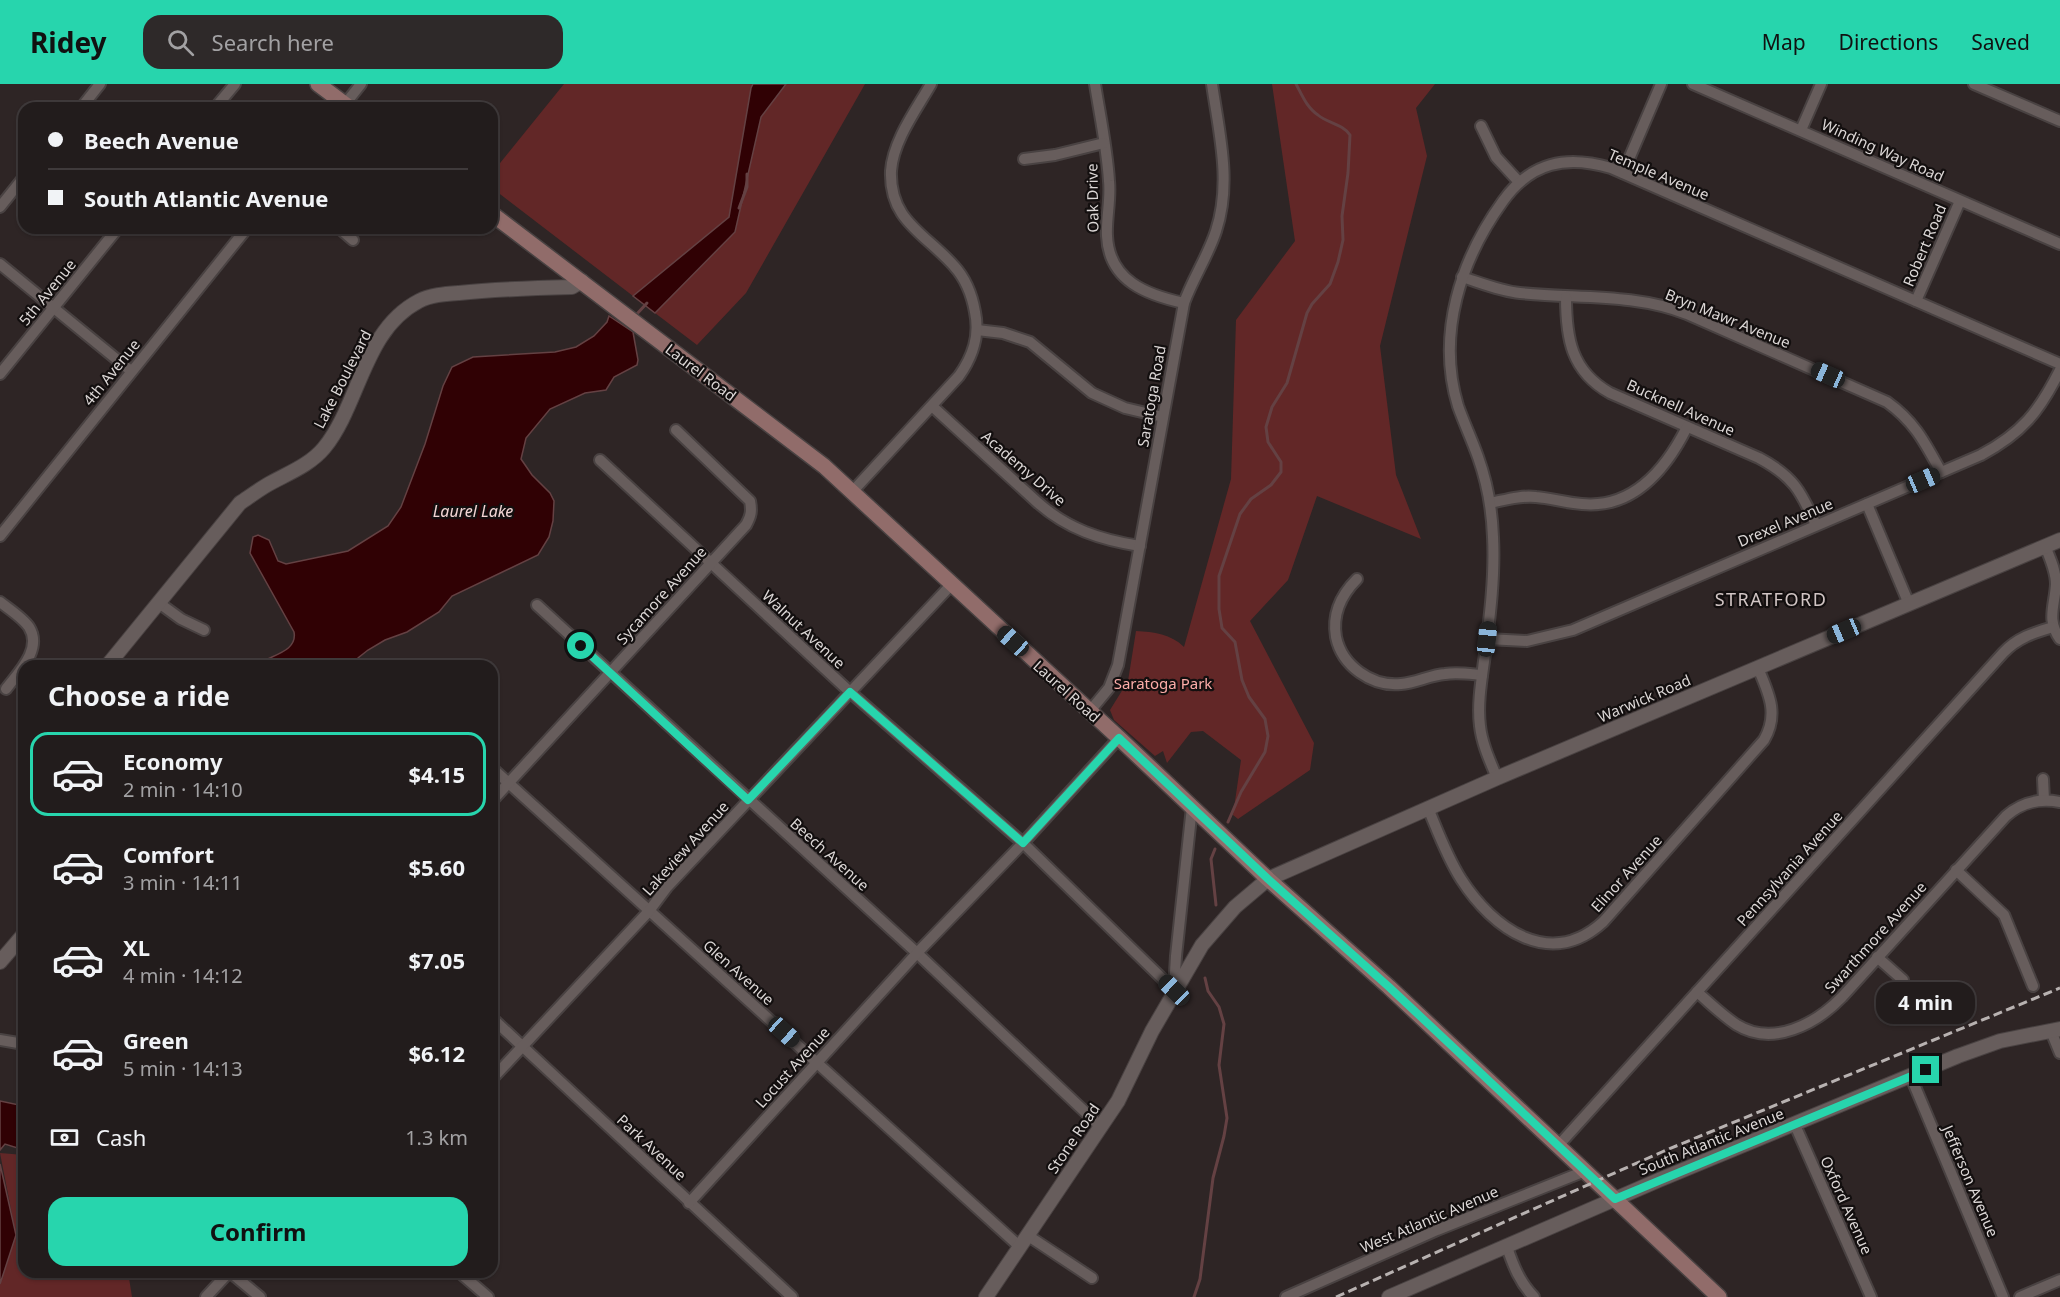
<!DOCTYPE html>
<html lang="en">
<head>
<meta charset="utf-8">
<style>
  body { margin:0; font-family:"Noto Sans",sans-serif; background:#2e2929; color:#f1f3f6; height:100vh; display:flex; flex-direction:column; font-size:22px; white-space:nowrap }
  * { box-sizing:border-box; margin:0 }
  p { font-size:20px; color:#a2a1a3 }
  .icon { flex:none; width:33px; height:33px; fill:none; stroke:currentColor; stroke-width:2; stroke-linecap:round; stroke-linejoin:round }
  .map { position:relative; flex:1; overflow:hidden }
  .drawer { position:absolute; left:18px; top:576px; width:480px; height:618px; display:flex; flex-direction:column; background:#221c1c; border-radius:18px; box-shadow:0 2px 4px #0004,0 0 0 2px #3f3a3b }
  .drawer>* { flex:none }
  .top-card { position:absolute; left:18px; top:18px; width:480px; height:132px; border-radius:18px; box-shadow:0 2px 4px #0004,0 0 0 2px #3f3a3b; display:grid; align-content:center; height:132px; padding:0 30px; background:#221c1c }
  .end { position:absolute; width:27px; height:27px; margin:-14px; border:8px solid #27d5ad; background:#111; box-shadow:0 0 0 3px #111 }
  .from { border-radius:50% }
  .bubble { position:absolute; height:42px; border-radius:18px; background:#221c1c; box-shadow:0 2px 4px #0004,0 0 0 2px #3f3a3b; font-size:20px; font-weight:700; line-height:42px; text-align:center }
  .car { position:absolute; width:18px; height:36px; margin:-18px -9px; border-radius:8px; box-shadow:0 0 4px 2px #0007; background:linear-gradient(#222 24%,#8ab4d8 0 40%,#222 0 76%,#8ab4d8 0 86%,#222 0) }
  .top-card b { display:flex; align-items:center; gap:21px; height:57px; font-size:22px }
  .top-card b+b { border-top:2px solid #3f3a3b }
  .top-card i { width:15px; height:15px; background:#f1f3f6 }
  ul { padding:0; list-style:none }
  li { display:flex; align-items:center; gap:18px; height:84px; margin:0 12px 9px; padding:0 18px; border:3px solid transparent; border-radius:18px }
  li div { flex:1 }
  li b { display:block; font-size:22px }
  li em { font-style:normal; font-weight:700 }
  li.active { border-color:#27d5ad }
  li>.icon { width:54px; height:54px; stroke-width:1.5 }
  h2 { padding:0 30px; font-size:27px; line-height:72px }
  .pay { display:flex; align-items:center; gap:15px; height:66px; padding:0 30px; font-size:22px }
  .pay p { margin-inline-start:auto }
  .button { display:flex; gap:12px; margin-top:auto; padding:12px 30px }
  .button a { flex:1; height:69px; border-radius:18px; background:#27d5ad; color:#111; font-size:24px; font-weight:700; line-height:69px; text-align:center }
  header { display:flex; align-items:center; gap:36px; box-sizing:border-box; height:84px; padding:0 30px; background:#27d5ad; color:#111 }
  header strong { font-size:28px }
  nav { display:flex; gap:33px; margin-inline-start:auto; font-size:21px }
  .search { width:420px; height:54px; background:#2e2929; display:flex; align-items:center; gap:15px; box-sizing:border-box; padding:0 21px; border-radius:18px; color:#a2a1a3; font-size:22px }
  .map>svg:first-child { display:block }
  .green { fill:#622727 }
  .water { fill:#300104; stroke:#644143; stroke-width:1.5 }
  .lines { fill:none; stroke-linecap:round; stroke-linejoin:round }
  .stream { stroke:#644143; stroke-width:3 }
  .minor-casing { stroke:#494242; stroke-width:14 }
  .tertiary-casing { stroke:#494242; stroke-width:16 }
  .secondary-casing { stroke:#494242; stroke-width:18 }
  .minor { stroke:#675d5c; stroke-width:10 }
  .tertiary { stroke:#675d5c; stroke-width:14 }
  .secondary { stroke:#916c6a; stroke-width:15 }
  .rail { stroke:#b8b2b1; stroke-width:3; stroke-dasharray:9 4.5; stroke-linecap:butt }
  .route { stroke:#27d5ad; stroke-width:8 }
  .labels { text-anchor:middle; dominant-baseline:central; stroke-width:4.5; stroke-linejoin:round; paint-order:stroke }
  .street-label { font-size:15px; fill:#dcd7d6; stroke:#130f0f }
  .park-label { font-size:15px; fill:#fcaca8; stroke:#130f0f }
  .water-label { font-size:16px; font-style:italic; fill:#f2d5d4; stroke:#130f0f }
  .quarter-label { font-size:18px; letter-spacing:1.5px; fill:#d1c5c4; stroke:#130f0f }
</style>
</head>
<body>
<header>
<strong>Ridey</strong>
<div class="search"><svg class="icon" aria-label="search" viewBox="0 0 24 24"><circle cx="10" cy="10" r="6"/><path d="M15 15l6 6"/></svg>Search here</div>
<nav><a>Map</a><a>Directions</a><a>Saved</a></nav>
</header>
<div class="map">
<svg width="2060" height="1213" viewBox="0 0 2060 1213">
  <rect width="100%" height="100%" fill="#2e2525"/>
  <g class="green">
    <path d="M564,0h189l-2,4 -22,130 -96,78 -141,-108v-15z"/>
    <path d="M786,0h79l-119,209 -49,52 -42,-32 80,-81 26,-115z"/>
    <path d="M1272,0h163l-19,24 11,48 -47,190 16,129 25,64 -104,-43 -29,84 -38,41 64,122 -4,27 -72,49 -5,-4 8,-55 -38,-29 -12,1 -24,31 -4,-12 -8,5 -41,-36 -4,-10 18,-29 8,-50c18,1 35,3 48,16l47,-168 5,-159 59,-79z"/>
    <path d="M0,1069l24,2v117h110l-5,6 3,19h-132v-13l16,-49z"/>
  </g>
  <g class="water">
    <path d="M753,0h33l-25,33 -26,115 -80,81 -22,-17 96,-79 22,-129z"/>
    <path d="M609,232l24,16 5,28 -1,5 -23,12 -8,13 -21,3 -35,16 -24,29 -5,21 11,16 18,18 4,8 -1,20 -4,16 -11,18 -86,41 -13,16 -32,20 -22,8 -17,10 -10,8 -3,8h-99c12,-11 42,-13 38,-34l-44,-79 3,-16 5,-2 11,5 9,21 8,3 62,-13 40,-25 13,-19 24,-63 18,-58 9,-19 21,-10 82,-5 21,-5 18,-11 13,-14z"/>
    <path d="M0,1017l24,5v44l-19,-6 -5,6z"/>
    <path d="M0,1080l16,71 -16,49z"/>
  </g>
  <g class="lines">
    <g class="stream">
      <path d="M739,124l8,-21v-13"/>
      <path d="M635,232l12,-13"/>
      <path d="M1228,738l13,-30 24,-40 3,-16 -3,-17 -16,-22 -7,-17 -7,-38 -13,-14 -3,-19v-33l21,-62 11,-15 20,-14 10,-13v-10l-13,-20 -2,-15 6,-20 15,-24 20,-70 5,-9 18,-20 8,-22 5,-22 -1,-24 6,-43 2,-38c-7,-11 -23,-12 -32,-20 -11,-7 -16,-20 -22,-31"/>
      <path d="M1215,765l-4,10 5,46"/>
      <path d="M1194,1213l6,-18 13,-101 11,-42 3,-18 -8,-53 5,-41 -5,-17 -11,-16 -3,-13"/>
    </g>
    <g class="minor-casing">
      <g id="minor">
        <path d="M1095,0c5,32 12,64 14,97 2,18 -3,37 -2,55 2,45 40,59 77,67"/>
        <path d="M1693,0l367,160"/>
        <path d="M1974,0l86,37"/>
        <path d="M81,24l19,-24"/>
        <path d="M215,24l20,-24"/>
        <path d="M342,24l19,-24"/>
        <path d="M1481,42l15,31 23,25"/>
        <path d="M1801,46l20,-46"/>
        <path d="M1024,75l31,-4 49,-12"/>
        <path d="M1623,89l38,-89"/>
        <path d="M0,123l24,-30"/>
        <path d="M339,144l14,12"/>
        <path d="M0,180l131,107"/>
        <path d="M1462,193c19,6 38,14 58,16 56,6 114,0 167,21l200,88c28,20 38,41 54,70"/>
        <path d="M1566,213c0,41 5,74 44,96l149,65c34,18 42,33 57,67"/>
        <path d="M1916,217l44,-100"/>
        <path d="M977,246l26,3 27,9 62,51 33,15 38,9"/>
        <path d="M0,290l118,-146"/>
        <path d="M932,322l105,96c30,27 64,38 103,44"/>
        <path d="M600,376l250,232 173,151 151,147"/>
        <path d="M852,408l107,-116c14,-20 21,-40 16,-64 -3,-17 -9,-33 -21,-46 -28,-32 -65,-45 -63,-95 2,-30 25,-61 40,-87"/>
        <path d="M1490,419c15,-3 31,-8 46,-6 15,1 30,6 46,7 52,5 84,-35 105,-77"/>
        <path d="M1867,420l42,100"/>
        <path d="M0,452l247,-308"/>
        <path d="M2045,462c5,12 11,25 11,38 -1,21 -10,36 4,55"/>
        <path d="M1357,495c-16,16 -25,35 -21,58 6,29 36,50 65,47 15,-1 29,-9 44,-10 12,-2 25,0 37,1"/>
        <path d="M0,518c9,7 23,16 29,25 14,22 -11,46 -23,62"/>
        <path d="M159,519l22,16 23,11"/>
        <path d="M537,521l380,348 184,174"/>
        <path d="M1487,555l40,2 46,-11 408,-175c41,-22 58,-43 79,-85"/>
        <path d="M1090,627l19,-23 9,-23 66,-362c9,-25 24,-47 32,-72 16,-49 3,-98 -4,-147"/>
        <path d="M492,684l527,478"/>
        <path d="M1497,694c-7,-17 -15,-34 -17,-52 -3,-23 2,-49 5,-72 5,-38 10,-79 8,-117 -1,-27 -6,-55 -15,-80 -6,-17 -14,-34 -20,-51 -22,-72 3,-147 45,-205 28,-39 63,-46 108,-33l449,196"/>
        <path d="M2043,695l1,21"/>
        <path d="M492,717l254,-276c5,-9 6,-14 4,-24l-74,-71"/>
        <path d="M1428,724c10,24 19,49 33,71 32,50 89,91 142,43l161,-182c15,-26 5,-46 -6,-72"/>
        <path d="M1956,786l48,45 29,71"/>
        <path d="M1877,873l26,23"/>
        <path d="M1174,906l2,-34 16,-149"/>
        <path d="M1697,908c13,11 26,24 40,33 36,22 79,-1 105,-28l164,-181c16,-14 33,-18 54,-14"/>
        <path d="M492,934l300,279"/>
        <path d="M2051,947l9,22"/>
        <path d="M0,956l24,4"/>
        <path d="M1911,993l92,220"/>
        <path d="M492,995l157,-168 18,-24 284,-302"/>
        <path d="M1795,1041l76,172"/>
        <path d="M1558,1062l445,-493c14,-15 30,-20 50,-26"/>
        <path d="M689,1119l228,-250 106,-110 96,-105"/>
        <path d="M1027,1151l65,43"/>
        <path d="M1507,1163c6,18 13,36 27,50"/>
        <path d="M230,1188l30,25"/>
        <path d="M459,1188l29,25"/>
        <path d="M206,1213l23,-25"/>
        <path d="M1286,1213l151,-67 148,-59"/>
        <path d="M2020,1213l40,-17"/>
      </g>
    </g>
    <g class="tertiary-casing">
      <g id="tertiary">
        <path d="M107,582l133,-163c9,-6 17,-12 27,-18 19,-11 42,-19 57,-37 36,-44 39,-118 95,-147 11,-6 26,-7 40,-8 37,-4 75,-5 113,-6l10,-6"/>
        <path d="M0,878l24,-28"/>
        <path d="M986,1213l132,-196 34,-70 50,-86 33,-38 33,-28 229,-101 563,-238"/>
        <path d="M1389,1213l270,-117 299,-124 42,-15 60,-12"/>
      </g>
    </g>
    <g class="secondary-casing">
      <g id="secondary">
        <path d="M318,0l32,24"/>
        <path d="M492,130l332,252 295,272 149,141 121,108 330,310"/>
      </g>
    </g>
    <use href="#minor" class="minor"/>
    <use href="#tertiary" class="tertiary"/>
    <use href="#secondary" class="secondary"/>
    <path class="rail" d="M1336,1213l328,-146 396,-163"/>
  </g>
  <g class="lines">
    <path class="route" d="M581,562l167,154 102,-108 173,151 96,-105 149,141 121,108 226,212 311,-129"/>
  </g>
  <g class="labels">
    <g class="street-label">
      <text transform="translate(1883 66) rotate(24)">Winding Way Road</text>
      <text transform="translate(1659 90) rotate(23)">Temple Avenue</text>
      <text transform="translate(1092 114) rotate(-91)">Oak Drive</text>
      <text transform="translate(1924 161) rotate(-67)">Robert Road</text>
      <text transform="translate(47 208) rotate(-51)">5th Avenue</text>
      <text transform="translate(1728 234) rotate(22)">Bryn Mawr Avenue</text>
      <text transform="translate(111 288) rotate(-51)">4th Avenue</text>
      <text transform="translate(701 288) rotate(37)">Laurel Road</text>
      <text transform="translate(342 295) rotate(-63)">Lake Boulevard</text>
      <text transform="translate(1151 312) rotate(-80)">Saratoga Road</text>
      <text transform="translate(1681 323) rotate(24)">Bucknell Avenue</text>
      <text transform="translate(1024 384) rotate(41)">Academy Drive</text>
      <text transform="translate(1785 438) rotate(-23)">Drexel Avenue</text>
      <text transform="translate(661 511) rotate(-48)">Sycamore Avenue</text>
      <text transform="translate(804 545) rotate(43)">Walnut Avenue</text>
      <text transform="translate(1067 607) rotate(42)">Laurel Road</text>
      <text transform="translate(1644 614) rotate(-23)">Warwick Road</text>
      <text transform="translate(685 764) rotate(-48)">Lakeview Avenue</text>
      <text transform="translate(830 770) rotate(42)">Beech Avenue</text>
      <text transform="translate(1789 784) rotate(-48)">Pennsylvania Avenue</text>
      <text transform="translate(1626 789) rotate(-48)">Elinor Avenue</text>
      <text transform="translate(1875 853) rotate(-48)">Swarthmore Avenue</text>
      <text transform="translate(739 888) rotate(42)">Glen Avenue</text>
      <text transform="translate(792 983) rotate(-48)">Locust Avenue</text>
      <text transform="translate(1073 1054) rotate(-56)">Stone Road</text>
      <text transform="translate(1711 1057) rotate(-22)">South Atlantic Avenue</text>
      <text transform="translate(652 1063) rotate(43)">Park Avenue</text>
      <text transform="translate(1971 1097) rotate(67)">Jefferson Avenue</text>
      <text transform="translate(1847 1121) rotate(66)">Oxford Avenue</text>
      <text transform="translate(1429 1135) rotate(-23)">West Atlantic Avenue</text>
    </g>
    <g class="park-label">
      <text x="1163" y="599">Saratoga Park</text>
    </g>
    <g class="water-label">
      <text x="473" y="427">Laurel Lake</text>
    </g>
    <g class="quarter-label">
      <text x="1771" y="515">STRATFORD</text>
    </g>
  </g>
</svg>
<i class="end from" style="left:581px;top:562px"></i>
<i class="end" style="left:1926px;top:986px"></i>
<div class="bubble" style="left:1876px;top:898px;width:99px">4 min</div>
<i class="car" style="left:1828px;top:291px;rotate:294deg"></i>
<i class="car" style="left:1923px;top:396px;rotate:67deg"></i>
<i class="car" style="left:1844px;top:547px;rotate:247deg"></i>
<i class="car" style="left:1487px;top:555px;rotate:6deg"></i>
<i class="car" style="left:1013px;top:557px;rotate:312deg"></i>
<i class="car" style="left:1174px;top:906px;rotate:314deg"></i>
<i class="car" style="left:784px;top:948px;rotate:132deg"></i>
<div class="top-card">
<b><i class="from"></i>Beech Avenue</b>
<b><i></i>South Atlantic Avenue</b>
</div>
<section class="drawer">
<h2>Choose a ride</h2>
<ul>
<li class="active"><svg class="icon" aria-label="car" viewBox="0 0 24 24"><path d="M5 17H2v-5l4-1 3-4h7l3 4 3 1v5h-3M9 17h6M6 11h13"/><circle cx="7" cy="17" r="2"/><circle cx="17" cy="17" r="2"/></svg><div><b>Economy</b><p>2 min · 14:10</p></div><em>$4.15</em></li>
<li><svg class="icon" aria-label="car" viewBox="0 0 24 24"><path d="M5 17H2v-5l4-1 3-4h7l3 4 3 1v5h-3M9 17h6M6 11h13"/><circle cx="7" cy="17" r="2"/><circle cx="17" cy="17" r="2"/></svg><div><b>Comfort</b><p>3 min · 14:11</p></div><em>$5.60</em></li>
<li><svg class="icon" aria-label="car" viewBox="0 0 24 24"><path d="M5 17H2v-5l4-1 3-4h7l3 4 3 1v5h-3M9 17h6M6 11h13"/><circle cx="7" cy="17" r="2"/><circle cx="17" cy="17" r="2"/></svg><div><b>XL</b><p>4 min · 14:12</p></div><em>$7.05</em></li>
<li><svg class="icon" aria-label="car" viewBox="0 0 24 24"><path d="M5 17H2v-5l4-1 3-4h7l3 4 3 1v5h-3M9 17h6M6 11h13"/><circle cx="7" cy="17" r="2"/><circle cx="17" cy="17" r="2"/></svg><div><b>Green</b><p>5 min · 14:13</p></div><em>$6.12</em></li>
</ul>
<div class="pay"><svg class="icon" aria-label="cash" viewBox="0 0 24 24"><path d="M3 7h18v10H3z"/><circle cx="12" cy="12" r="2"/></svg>Cash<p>1.3 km</p></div>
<div class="button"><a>Confirm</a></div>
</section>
</div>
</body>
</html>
